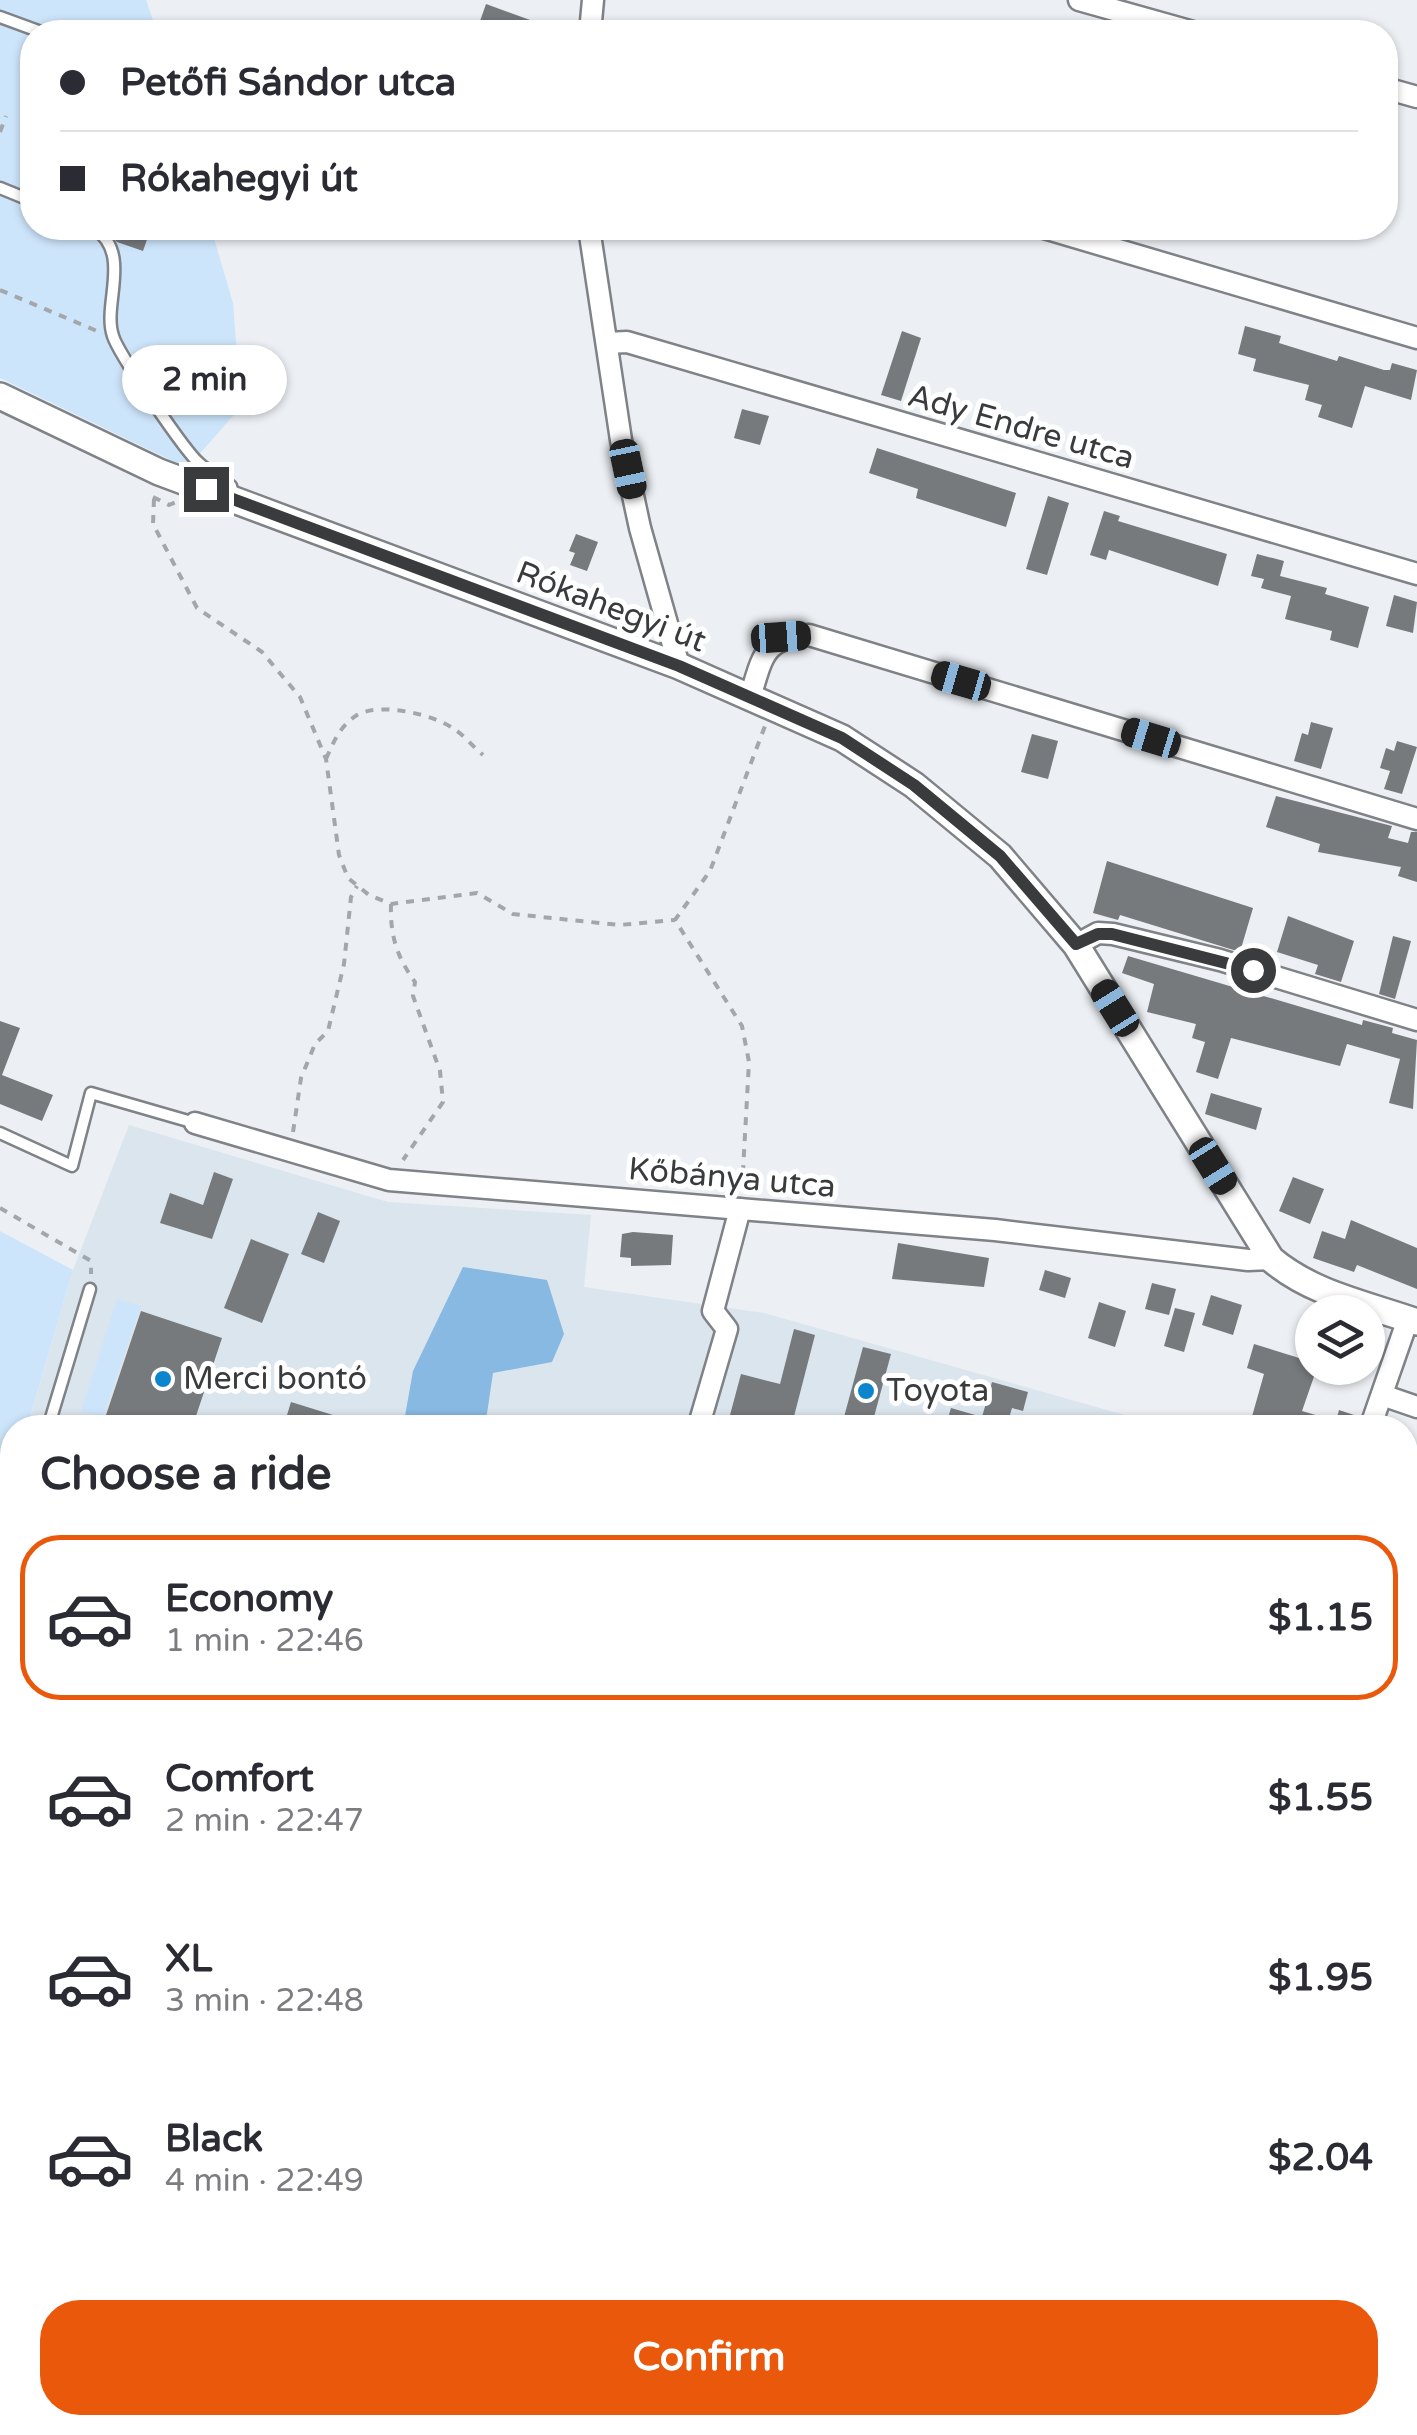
<!DOCTYPE html>
<html lang="en">
<head>
<meta charset="utf-8">
<style>
  body { margin:0; font-family:"Varela Round",sans-serif; background:#f2f2f3; color:#2b2b33; height:100vh; display:flex; flex-direction:column; font-size:38px; white-space:nowrap }
  * { box-sizing:border-box; margin:0 }
  p { font-size:32px; color:#7c7c81 }
  .icon { flex:none; width:55px; height:55px; fill:none; stroke:currentColor; stroke-width:2; stroke-linecap:round; stroke-linejoin:round }
  .map { position:relative; flex:1; overflow:hidden }
  .sheet { position:absolute; left:0px; top:1415px; width:1418px; height:1020px; display:flex; flex-direction:column; background:#fff; border-radius:40px 40px 0 0; box-shadow:0 2px 8px #0004 }
  .sheet>* { flex:none }
  .guide { position:absolute; left:20px; top:20px; width:1378px; height:220px; border-radius:40px; box-shadow:0 2px 8px #0004; display:grid; align-content:center; height:220px; padding:0 40px; background:#fff }
  .tools { position:absolute; left:1295px; top:1295px; display:grid; gap:20px }
  .tools a { display:grid; place-items:center; width:90px; height:90px; border-radius:50%; background:#fff; box-shadow:0 2px 8px #0004; font-size:50px }
  .end { position:absolute; width:45px; height:45px; margin:-22px; border:12px solid #393b3c; background:#fff; box-shadow:0 0 0 5px #fff }
  .from { border-radius:50% }
  .bubble { position:absolute; height:70px; border-radius:35px; background:#fff; box-shadow:0 2px 8px #0004; font-size:32px; font-weight:700; line-height:70px; text-align:center }
  .car { position:absolute; width:30px; height:60px; margin:-30px -15px; border-radius:12px; box-shadow:0 0 8px 2px #0007; background:linear-gradient(#222 24%,#8ab4d8 0 40%,#222 0 76%,#8ab4d8 0 86%,#222 0) }
  .guide b { display:flex; align-items:center; gap:35px; height:95px; font-size:38px }
  .guide b+b { border-top:2px solid #e1e1e2 }
  .guide i { width:25px; height:25px; background:#2b2b33 }
  ul { padding:0; list-style:none }
  li { display:flex; align-items:center; gap:30px; height:165px; margin:0 20px 15px; padding:0 20px; border:5px solid transparent; border-radius:40px }
  li div { flex:1 }
  li b { display:block; font-size:38px }
  li em { font-style:normal; font-weight:700 }
  li.current { border-color:#ea580c }
  li>.icon { width:90px; height:90px; stroke-width:1.5 }
  h2 { padding:0 40px; font-size:45px; line-height:120px }
  .button { display:flex; gap:20px; margin-top:auto; padding:20px 40px }
  .button a { flex:1; height:115px; border-radius:40px; background:#ea580c; color:#fff; font-size:40px; font-weight:700; line-height:115px; text-align:center }
  .map>svg:first-child { display:block }
  .built { fill:#dbe5ee }
  .green { fill:#cde5fb }
  .forest { fill:#87b9e2 }
  .building { fill:#767a7d }
  .lines { fill:none; stroke-linecap:round; stroke-linejoin:round }
  .service-casing { stroke:#7f8286; stroke-width:15 }
  .minor-casing { stroke:#7f8286; stroke-width:25 }
  .tertiary-casing { stroke:#7f8286; stroke-width:30 }
  .secondary-casing { stroke:#7f8286; stroke-width:35 }
  .path { stroke:#a4a7aa; stroke-width:4; stroke-dasharray:8 8; stroke-linecap:butt }
  .service { stroke:#fff; stroke-width:10 }
  .minor { stroke:#fff; stroke-width:20 }
  .tertiary { stroke:#fff; stroke-width:25 }
  .secondary { stroke:#e5f2fe; stroke-width:30 }
  .route { stroke:#393b3c; stroke-width:12 }
  .poi-dot { fill:#0d85cd; stroke:#fff; stroke-width:4 }
  .labels { text-anchor:middle; dominant-baseline:central; stroke-width:10; stroke-linejoin:round; paint-order:stroke }
  .street-label { font-size:32px; fill:#393b3c; stroke:#fff }
  .poi-label { font-size:32px; fill:#393b3c; stroke:#fff; text-anchor:start }
</style>
</head>
<body>
<div class="map">
<svg width="1417" height="2435" viewBox="0 0 1417 2435">
  <rect width="100%" height="100%" fill="#ecf0f4"/>
  <g class="built">
    <path d="M129,1125l259,77 203,13 -7,72 180,26 403,114 -1140,1 46,-158z"/>
    <path d="M12,1479v307l-12,-3v-260z"/>
    <path d="M1405,1495l12,4v330l-12,39z"/>
    <path d="M1088,2423h243l-9,12h-238z"/>
  </g>
  <g class="green">
    <path d="M0,0h146l11,32h-125v196h179l22,75 8,104 -54,61 -187,-90z"/>
    <path d="M0,1231l73,39 -46,157 -15,1v51l-12,44z"/>
    <path d="M117,1299l24,7 -39,112 -21,-7z"/>
    <path d="M0,1783l12,3v636l1076,1 -4,12h-1084z"/>
  </g>
  <path class="forest" d="M463,1267l84,13 17,54 -12,28 -59,11 -8,54h-82l10,-56z"/>
  <g class="building">
    <path d="M486,4l44,16 -5,12h-23l-23,-8z"/>
    <path d="M106,228h45l-8,23 -26,-9z"/>
    <path d="M1245,326l36,10 -2,7 58,18 2,-5 45,14h6l2,-7 25,7 -6,30 -46,-14 -13,42 -34,-11 4,-12 -17,-5 4,-15 -56,-14 3,-12 -18,-5z"/>
    <path d="M902,331l19,7 -20,63 -20,-6z"/>
    <path d="M742,409l27,7 -9,29 -26,-7z"/>
    <path d="M877,448l139,45 -10,34 -90,-29 2,-9 -49,-16z"/>
    <path d="M1048,496l21,7 -22,72 -21,-6z"/>
    <path d="M1104,511l16,5 -2,5 109,33 -9,32 -109,-36 -3,10 -16,-5z"/>
    <path d="M576,534l22,8 -11,29 -17,-6 5,-12 -6,-2z"/>
    <path d="M1257,554l27,7 -4,15 47,12 -2,6 44,13 -11,41 -28,-8 2,-9 -47,-12 6,-23 -30,-8 3,-9 -13,-3z"/>
    <path d="M1394,595l23,7 -4,31 -27,-7z"/>
    <path d="M1311,722l22,6 -12,41 -27,-8 8,-28 6,2z"/>
    <path d="M1032,734l26,7 -10,38 -27,-7z"/>
    <path d="M1397,741l20,6 -15,47 -18,-5 6,-18 -10,-3 6,-20 8,3z"/>
    <path d="M1276,796l116,30 -4,12 20,5 3,-11h6v50l-19,-6 3,-9 -83,-15 2,-8 -54,-17z"/>
    <path d="M1107,861l146,47 -13,44 -120,-37 -2,5 -25,-7z"/>
    <path d="M1288,916l66,25 -13,41 -26,-8 3,-9 -41,-13z"/>
    <path d="M1393,936l18,5 -16,58 -16,-5z"/>
    <path d="M1128,956l234,69 1,-5 30,8 -1,5 25,7 -4,69 -24,-6 11,-44 -53,-15 -7,22 -109,-28 -13,41 -22,-7 9,-30 -13,-4 4,-14 -49,-12 7,-28 -32,-11z"/>
    <path d="M0,1021l20,7 -18,47 51,20 -11,26 -42,-17z"/>
    <path d="M1211,1093l51,15 -6,22 -51,-16z"/>
    <path d="M214,1172l19,7 -21,60 -52,-16 10,-30 33,12z"/>
    <path d="M1293,1177l31,12 -14,35 -31,-13z"/>
    <path d="M318,1212l22,9 -16,42 -23,-9z"/>
    <path d="M1351,1220l66,28v41l-60,-24 -3,7 -41,-14 9,-27 23,8z"/>
    <path d="M633,1232l40,3 -2,30 -40,1v-8l-11,-1 2,-23z"/>
    <path d="M251,1239l38,15 -27,69 -38,-15z"/>
    <path d="M898,1243l91,15 -5,29 -92,-8z"/>
    <path d="M1045,1270l26,8 -6,20 -26,-8z"/>
    <path d="M1152,1283l24,6 -7,26 -24,-6z"/>
    <path d="M1211,1295l31,10 -9,30 -31,-10z"/>
    <path d="M1099,1302l27,9 -11,36 -27,-9z"/>
    <path d="M1175,1308l20,5 -11,39 -20,-6z"/>
    <path d="M141,1311l81,27 -30,90h-68l-20,-7z"/>
    <path d="M794,1329l21,6 -24,93 -61,-13 11,-41 39,10z"/>
    <path d="M1254,1344l58,18 5,6 -15,43 34,10 3,-11 15,5 -3,13h-74l-26,-8 13,-46 -17,-6z"/>
    <path d="M863,1347l28,7 -20,74h-30z"/>
    <path d="M992,1382l36,10 -5,19 -11,-3 -6,20h-61l6,-20 31,9z"/>
    <path d="M291,1402l71,22v4h-79z"/>
  </g>
  <g class="lines">
    <g class="service-casing">
      <g id="service">
        <path d="M0,17l41,15"/>
        <path d="M0,188l32,13"/>
        <path d="M94,228c39,26 8,76 19,108 5,17 73,117 87,128 9,8 21,14 31,22l2,9"/>
        <path d="M0,1133l72,33 19,-73 104,30"/>
        <path d="M48,1428l42,-139"/>
        <path d="M0,1578l12,-39"/>
      </g>
    </g>
    <g class="minor-casing">
      <g id="minor">
        <path d="M1079,0l114,32"/>
        <path d="M590,32l3,-32"/>
        <path d="M1385,88l32,9"/>
        <path d="M589,228l32,212 19,88 39,138"/>
        <path d="M1044,228l373,110"/>
        <path d="M607,343l20,-1 790,232"/>
        <path d="M750,697c13,-41 13,-59 59,-62l608,184"/>
        <path d="M1076,945l22,-12 15,1 107,26 197,60"/>
        <path d="M195,1123l194,57 606,50 253,30 23,-1"/>
        <path d="M1382,1395l35,12"/>
        <path d="M698,1428l29,-99 -14,-18 27,-102"/>
        <path d="M1370,1428l38,-109"/>
        <path d="M0,1792l12,3"/>
        <path d="M1405,1943l9,-26"/>
        <path d="M1405,2119l12,-5"/>
        <path d="M1405,2359l12,1"/>
      </g>
    </g>
    <g class="tertiary-casing">
      <path id="tertiary" d="M0,396l159,76 520,194 163,72 72,47 86,71 76,89 195,314c41,35 95,45 146,63"/>
    </g>
    <g class="secondary-casing">
      <g id="secondary">
        <path d="M1405,2287l12,-7"/>
        <path d="M1309,2435l8,-13"/>
      </g>
    </g>
    <g class="path">
      <path d="M0,132l6,-16"/>
      <path d="M0,290l97,41"/>
      <path d="M153,497l16,8 7,-3"/>
      <path d="M154,499l-1,25 44,84 65,44 38,45 26,62 13,96 9,23 21,17 22,9 86,-11 36,21 106,11 56,-5"/>
      <path d="M326,759c8,-18 14,-33 31,-44 23,-13 76,-1 97,14 10,6 19,18 29,26"/>
      <path d="M391,904c-1,32 6,53 24,78l-2,14 27,75 3,31 -40,58"/>
      <path d="M293,1132l8,-54 14,-34 13,-13 16,-67 7,-67 6,-11"/>
      <path d="M742,1189l7,-127 -7,-36 -67,-106 35,-49 55,-145"/>
      <path d="M0,1208l91,53v13"/>
      <path d="M0,2391l12,4"/>
      <path d="M108,2422l43,13"/>
      <path d="M400,2435l8,-13"/>
    </g>
    <use href="#service" class="service"/>
    <use href="#minor" class="minor"/>
    <use href="#tertiary" class="tertiary"/>
    <use href="#secondary" class="secondary"/>
  </g>
  <g class="lines">
    <path class="route" d="M206,489l473,177 163,72 72,47 86,71 76,88 22,-10h14l141,36"/>
  </g>
  <g class="poi-dot">
    <circle cx="163" cy="1379" r="10"/>
    <circle cx="866" cy="1391" r="10"/>
  </g>
  <g class="labels">
    <g class="street-label">
      <text transform="translate(1021 427) rotate(16)">Ady Endre utca</text>
      <text transform="translate(611 607) rotate(21)">Rókahegyi út</text>
      <text transform="translate(732 1178) rotate(5)">Kőbánya utca</text>
    </g>
    <g class="poi-label">
      <text x="183" y="1379">Merci bontó</text>
      <text x="886" y="1391">Toyota</text>
    </g>
  </g>
</svg>
<div class="tools">
<a><svg class="icon" aria-label="layers" viewBox="0 0 24 24"><path d="M12 4l9 5-9 5-9-5zM3 14l9 5 9-5"/></svg></a>
</div>
<i class="end from" style="left:1253px;top:970px"></i>
<i class="end" style="left:206px;top:489px"></i>
<div class="bubble" style="left:122px;top:345px;width:165px">2 min</div>
<i class="car" style="left:628px;top:469px;rotate:168deg"></i>
<i class="car" style="left:781px;top:637px;rotate:86deg"></i>
<i class="car" style="left:961px;top:681px;rotate:286deg"></i>
<i class="car" style="left:1151px;top:738px;rotate:287deg"></i>
<i class="car" style="left:1115px;top:1008px;rotate:328deg"></i>
<i class="car" style="left:1213px;top:1166px;rotate:148deg"></i>
<div class="guide">
<b><i class="from"></i>Petőfi Sándor utca</b>
<b><i></i>Rókahegyi út</b>
</div>
<section class="sheet">
<h2>Choose a ride</h2>
<ul>
<li class="current"><svg class="icon" aria-label="car" viewBox="0 0 24 24"><path d="M5 17H2v-5l4-1 3-4h7l3 4 3 1v5h-3M9 17h6M6 11h13"/><circle cx="7" cy="17" r="2"/><circle cx="17" cy="17" r="2"/></svg><div><b>Economy</b><p>1 min · 22:46</p></div><em>$1.15</em></li>
<li><svg class="icon" aria-label="car" viewBox="0 0 24 24"><path d="M5 17H2v-5l4-1 3-4h7l3 4 3 1v5h-3M9 17h6M6 11h13"/><circle cx="7" cy="17" r="2"/><circle cx="17" cy="17" r="2"/></svg><div><b>Comfort</b><p>2 min · 22:47</p></div><em>$1.55</em></li>
<li><svg class="icon" aria-label="car" viewBox="0 0 24 24"><path d="M5 17H2v-5l4-1 3-4h7l3 4 3 1v5h-3M9 17h6M6 11h13"/><circle cx="7" cy="17" r="2"/><circle cx="17" cy="17" r="2"/></svg><div><b>XL</b><p>3 min · 22:48</p></div><em>$1.95</em></li>
<li><svg class="icon" aria-label="car" viewBox="0 0 24 24"><path d="M5 17H2v-5l4-1 3-4h7l3 4 3 1v5h-3M9 17h6M6 11h13"/><circle cx="7" cy="17" r="2"/><circle cx="17" cy="17" r="2"/></svg><div><b>Black</b><p>4 min · 22:49</p></div><em>$2.04</em></li>
</ul>
<div class="button"><a>Confirm</a></div>
</section>
</div>
</body>
</html>
